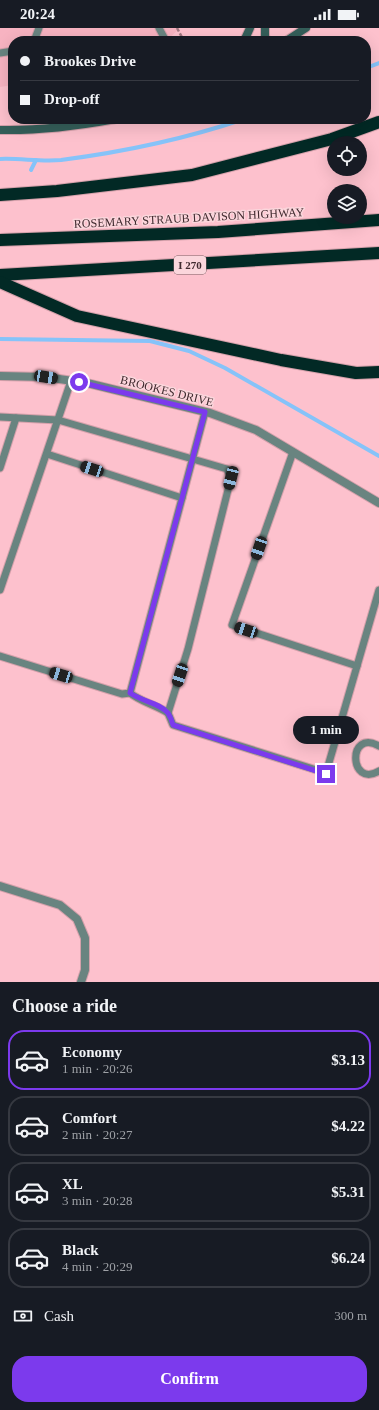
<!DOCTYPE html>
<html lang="en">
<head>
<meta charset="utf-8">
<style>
  body { margin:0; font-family:"Times New Roman",serif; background:#242831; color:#f1f3f6; height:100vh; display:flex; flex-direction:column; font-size:15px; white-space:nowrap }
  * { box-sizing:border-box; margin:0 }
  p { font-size:13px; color:#9ea1a6 }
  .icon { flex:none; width:22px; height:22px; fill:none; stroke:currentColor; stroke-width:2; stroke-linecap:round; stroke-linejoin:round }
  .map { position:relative; height:954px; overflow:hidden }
  .drawer { display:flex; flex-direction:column; background:#171b24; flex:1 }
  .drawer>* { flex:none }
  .top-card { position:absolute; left:8px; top:8px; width:363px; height:88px; border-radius:16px; box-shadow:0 4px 16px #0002; display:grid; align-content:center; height:88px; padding:0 12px; background:#171b24 }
  .controls { position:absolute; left:327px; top:108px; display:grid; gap:8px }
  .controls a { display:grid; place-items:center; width:40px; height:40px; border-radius:50%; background:#171b24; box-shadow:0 4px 16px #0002; font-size:20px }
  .end { position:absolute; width:18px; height:18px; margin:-9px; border:5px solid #7c3aed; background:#fff; box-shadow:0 0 0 2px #fff }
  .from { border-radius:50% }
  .bubble { position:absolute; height:28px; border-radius:14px; background:#171b24; box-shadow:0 4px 16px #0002; font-size:13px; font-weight:600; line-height:28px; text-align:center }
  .car { position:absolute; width:12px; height:24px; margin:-12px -6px; border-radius:5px; box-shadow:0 0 3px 1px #0007; background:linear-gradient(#222 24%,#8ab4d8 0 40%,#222 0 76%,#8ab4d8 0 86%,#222 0) }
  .top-card b { display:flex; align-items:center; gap:14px; height:38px; font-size:15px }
  .top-card b+b { border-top:1px solid #363941 }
  .top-card i { width:10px; height:10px; background:#f1f3f6 }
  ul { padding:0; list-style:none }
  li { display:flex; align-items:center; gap:12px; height:60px; margin:0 8px 6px; padding:0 4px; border:2px solid #363941; border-radius:16px }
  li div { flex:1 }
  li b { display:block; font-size:15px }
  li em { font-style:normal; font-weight:600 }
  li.on { border-color:#7c3aed }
  li>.icon { width:36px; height:36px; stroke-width:1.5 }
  h2 { padding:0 12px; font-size:18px; line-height:48px }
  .pay { display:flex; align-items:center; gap:10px; height:44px; padding:0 12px; font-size:15px }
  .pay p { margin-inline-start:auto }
  .cta { display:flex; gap:8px; margin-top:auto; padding:8px 12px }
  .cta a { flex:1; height:46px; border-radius:16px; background:#7c3aed; color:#fff; font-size:16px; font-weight:600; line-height:46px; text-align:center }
  .status { display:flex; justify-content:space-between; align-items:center; height:28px; padding:0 20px; background:#171b24; direction:ltr }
  .status svg { height:11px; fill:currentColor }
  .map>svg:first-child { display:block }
  .built { fill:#f7b3c1 }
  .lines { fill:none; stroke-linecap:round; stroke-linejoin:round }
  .stream { stroke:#86c3f9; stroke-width:4 }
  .lane-casing { stroke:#d4a0aa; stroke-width:9 }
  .street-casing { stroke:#d4a0aa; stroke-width:10 }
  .secondary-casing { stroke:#d4a0aa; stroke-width:10 }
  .highway-casing { stroke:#d4a0aa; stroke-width:14 }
  .path { stroke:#a17780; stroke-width:2.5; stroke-dasharray:4 2; stroke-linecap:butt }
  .lane { stroke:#698480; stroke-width:7 }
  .street { stroke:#698480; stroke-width:8 }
  .secondary { stroke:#345e59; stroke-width:8 }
  .highway { stroke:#022925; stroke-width:12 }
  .route { stroke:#7c3aed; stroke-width:5 }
  .labels { text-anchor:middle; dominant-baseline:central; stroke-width:3; stroke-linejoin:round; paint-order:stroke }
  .shield { fill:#fbd6dc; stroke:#795e63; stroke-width:1 }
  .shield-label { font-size:11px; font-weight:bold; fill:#412a2f }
  .street-label { font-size:12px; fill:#412a2f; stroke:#fbd6dc }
</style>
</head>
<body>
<div class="status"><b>20:24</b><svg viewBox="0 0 49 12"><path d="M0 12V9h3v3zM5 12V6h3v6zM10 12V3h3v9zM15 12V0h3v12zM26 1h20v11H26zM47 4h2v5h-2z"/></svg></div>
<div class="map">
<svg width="379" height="954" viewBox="0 0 379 954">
  <rect width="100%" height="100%" fill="#fdc1cd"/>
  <path class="built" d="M0,0h180l-14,13h-153v44l-13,2z"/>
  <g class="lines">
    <g class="stream">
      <path d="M366,40l13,-5"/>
      <path d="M0,131c20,-1 41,3 61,1 62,-8 124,-21 183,-41"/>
      <path d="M31,142l5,-10"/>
      <path d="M0,311l150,2 39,10 36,17 154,88"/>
    </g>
    <g class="lane-casing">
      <g id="lane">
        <path d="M159,0l7,13"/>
        <path d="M34,13l5,-13"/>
        <path d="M0,25l13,-2"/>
        <path d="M0,389l58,3 169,49 4,9 -43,171 -20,64c-12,-8 -27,-11 -38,-20"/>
        <path d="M293,424l-61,173 125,41 22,-76"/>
        <path d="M47,426l135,44"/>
        <path d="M0,440l16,-50"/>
        <path d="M0,562l71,-209"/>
        <path d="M0,628l122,38 8,-1 75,-281"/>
        <path d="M168,685l5,12 153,48 31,-107"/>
        <path d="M379,718c-32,-18 -30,43 0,25"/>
      </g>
    </g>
    <g class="street-casing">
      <g id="street">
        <path d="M0,348l45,1 42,6 123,30 46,17 123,73"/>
        <path d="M0,858l60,19 17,14 8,19v32l-4,12"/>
      </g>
    </g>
    <g class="secondary-casing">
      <g id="secondary">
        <path d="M265,0v9l3,4"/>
        <path d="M244,13l6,-13"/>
        <path d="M286,13l20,-13"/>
        <path d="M0,102c39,1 77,-4 116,-11"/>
      </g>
    </g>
    <g class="highway-casing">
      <g id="highway">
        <path d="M0,167l57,-4 135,-16 140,-36 47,-17"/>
        <path d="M0,212l218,-8 161,-12"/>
        <path d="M0,247l379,-22"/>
        <path d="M0,254l77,34 204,44 75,13 23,-1"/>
      </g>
    </g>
    <path class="path" d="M177,0l7,13"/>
    <use href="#lane" class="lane"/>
    <use href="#street" class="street"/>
    <use href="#secondary" class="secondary"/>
    <use href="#highway" class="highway"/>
  </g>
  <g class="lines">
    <path class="route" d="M79,354l126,30 -75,281c11,8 30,10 38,20 2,3 4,8 5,12l153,49"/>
  </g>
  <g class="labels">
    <rect class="shield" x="174" y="228" width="32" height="18" rx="3"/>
    <g class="shield-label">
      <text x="190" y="237">I 270</text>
    </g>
    <g class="street-label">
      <text transform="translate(189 190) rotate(-3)">ROSEMARY STRAUB DAVISON HIGHWAY</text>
      <text transform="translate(167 363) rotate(14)">BROOKES DRIVE</text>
    </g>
  </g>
</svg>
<div class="controls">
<a><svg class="icon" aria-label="locate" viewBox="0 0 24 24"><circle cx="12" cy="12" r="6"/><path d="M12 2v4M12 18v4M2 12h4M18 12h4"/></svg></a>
<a><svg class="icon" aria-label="layers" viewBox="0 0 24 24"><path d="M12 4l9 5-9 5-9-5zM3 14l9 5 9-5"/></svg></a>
</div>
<i class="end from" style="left:79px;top:354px"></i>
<i class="end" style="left:326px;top:746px"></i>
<div class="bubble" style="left:293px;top:688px;width:66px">1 min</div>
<i class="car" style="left:46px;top:349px;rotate:99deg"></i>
<i class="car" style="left:92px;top:441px;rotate:288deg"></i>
<i class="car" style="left:231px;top:450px;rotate:194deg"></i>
<i class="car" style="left:259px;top:520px;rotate:199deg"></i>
<i class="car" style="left:246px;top:602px;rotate:288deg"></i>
<i class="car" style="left:61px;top:647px;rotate:287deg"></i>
<i class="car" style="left:180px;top:647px;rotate:198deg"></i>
<div class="top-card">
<b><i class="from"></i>Brookes Drive</b>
<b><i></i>Drop-off</b>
</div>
</div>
<section class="drawer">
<h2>Choose a ride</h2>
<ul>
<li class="on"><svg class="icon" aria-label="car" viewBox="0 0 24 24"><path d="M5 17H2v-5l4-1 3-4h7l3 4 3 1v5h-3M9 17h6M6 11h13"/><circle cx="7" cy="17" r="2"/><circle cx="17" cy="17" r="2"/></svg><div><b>Economy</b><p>1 min · 20:26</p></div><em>$3.13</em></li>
<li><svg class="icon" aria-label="car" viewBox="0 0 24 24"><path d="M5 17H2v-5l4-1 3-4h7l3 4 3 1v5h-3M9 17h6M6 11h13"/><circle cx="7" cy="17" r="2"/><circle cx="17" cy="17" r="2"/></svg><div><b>Comfort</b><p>2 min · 20:27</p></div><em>$4.22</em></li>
<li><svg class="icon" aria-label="car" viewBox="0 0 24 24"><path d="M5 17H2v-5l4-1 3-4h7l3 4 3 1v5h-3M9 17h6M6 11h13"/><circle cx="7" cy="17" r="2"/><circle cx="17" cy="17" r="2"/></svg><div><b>XL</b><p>3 min · 20:28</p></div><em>$5.31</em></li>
<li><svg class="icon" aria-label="car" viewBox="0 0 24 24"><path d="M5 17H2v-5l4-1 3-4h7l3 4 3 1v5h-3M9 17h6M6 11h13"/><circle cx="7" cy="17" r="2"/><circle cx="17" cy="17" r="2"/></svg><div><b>Black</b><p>4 min · 20:29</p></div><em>$6.24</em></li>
</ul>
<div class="pay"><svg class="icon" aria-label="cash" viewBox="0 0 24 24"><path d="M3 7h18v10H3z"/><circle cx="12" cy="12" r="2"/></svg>Cash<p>300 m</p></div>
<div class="cta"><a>Confirm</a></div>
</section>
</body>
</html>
